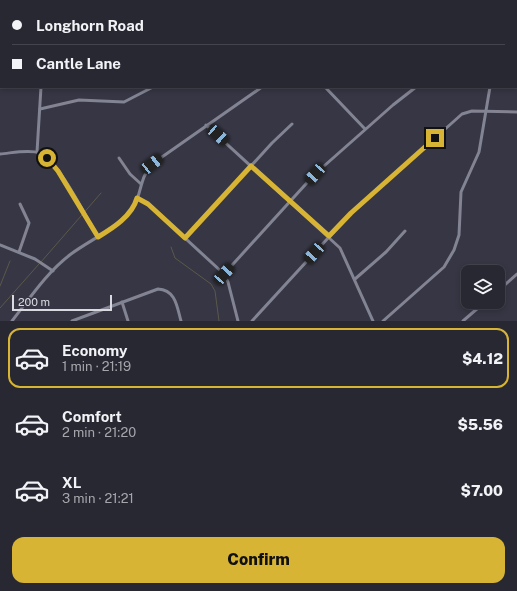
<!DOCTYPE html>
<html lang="en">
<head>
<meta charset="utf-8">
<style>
  body { margin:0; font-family:"Public Sans",sans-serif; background:#30303b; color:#f1f3f6; height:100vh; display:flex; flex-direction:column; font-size:15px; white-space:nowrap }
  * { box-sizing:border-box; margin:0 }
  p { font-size:13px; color:#a5a6ac }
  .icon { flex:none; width:22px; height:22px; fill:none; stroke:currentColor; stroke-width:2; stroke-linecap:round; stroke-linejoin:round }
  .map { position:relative; height:321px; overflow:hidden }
  .details { display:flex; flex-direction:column; background:#282833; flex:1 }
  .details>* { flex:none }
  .top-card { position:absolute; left:0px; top:0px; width:517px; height:88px; box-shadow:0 2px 6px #0003,0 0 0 1px #44444e; display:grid; align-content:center; height:88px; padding:0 12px; background:#282833 }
  .tools { position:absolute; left:461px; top:265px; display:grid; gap:8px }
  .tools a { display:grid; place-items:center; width:44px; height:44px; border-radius:8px; background:#282833; box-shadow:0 2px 6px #0003,0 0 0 1px #44444e; font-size:20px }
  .scale { position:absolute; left:12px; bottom:10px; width:100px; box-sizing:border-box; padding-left:4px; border:2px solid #d9d9e2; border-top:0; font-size:11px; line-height:14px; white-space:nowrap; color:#d9d9e2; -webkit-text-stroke:3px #363644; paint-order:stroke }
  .end { position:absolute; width:18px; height:18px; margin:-9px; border:5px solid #d8b434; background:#111; box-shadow:0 0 0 2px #111 }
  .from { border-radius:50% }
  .car { position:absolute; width:12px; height:24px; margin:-12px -6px; border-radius:5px; box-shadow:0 0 3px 1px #0007; background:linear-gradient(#222 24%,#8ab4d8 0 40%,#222 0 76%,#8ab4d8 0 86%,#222 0) }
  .top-card b { display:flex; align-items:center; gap:14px; height:38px; font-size:15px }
  .top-card b+b { border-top:1px solid #44444e }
  .top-card i { width:10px; height:10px; background:#f1f3f6 }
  ul { padding:7px 0 0; list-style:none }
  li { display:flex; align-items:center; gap:12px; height:60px; margin:0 8px 6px; padding:0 4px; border:2px solid transparent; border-radius:12px }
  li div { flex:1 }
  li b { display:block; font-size:15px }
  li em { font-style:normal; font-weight:800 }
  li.current { border-color:#d8b434 }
  li>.icon { width:36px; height:36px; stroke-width:1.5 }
  .primary-button { display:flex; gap:8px; margin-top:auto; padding:8px 12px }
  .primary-button a { flex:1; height:46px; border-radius:12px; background:#d8b434; color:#111; font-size:16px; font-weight:800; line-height:46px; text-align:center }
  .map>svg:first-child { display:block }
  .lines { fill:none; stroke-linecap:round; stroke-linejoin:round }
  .stream { stroke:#5c584a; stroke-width:1 }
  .minor { stroke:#828393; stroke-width:3 }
  .route { stroke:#d8b434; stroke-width:5 }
</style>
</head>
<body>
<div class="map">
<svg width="517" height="321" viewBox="0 0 517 321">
  <rect width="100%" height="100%" fill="#363644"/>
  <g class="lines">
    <g class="stream">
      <path d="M218,1l2,-1"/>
      <path d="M0,46l1,-1"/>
      <path d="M171,247l4,11 36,26 4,7 4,30"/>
      <path d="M41,262l60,-69"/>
      <path d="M0,286l10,-25"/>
      <path d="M0,308l39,-44"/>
    </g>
    <g class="minor">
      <path d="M271,1l1,-1"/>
      <path d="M516,60l1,-1"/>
      <path d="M325,87l40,42"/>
      <path d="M40,109l39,-9 45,2 29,-15"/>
      <path d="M206,125l134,123 33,73"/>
      <path d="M37,152l4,-65"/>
      <path d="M0,154c12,-1 29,-5 40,-1 18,7 47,66 58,84"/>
      <path d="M119,158l11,16 11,10"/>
      <path d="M137,198l11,6 76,70 4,8 10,39"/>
      <path d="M185,238l87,-95 20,-19"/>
      <path d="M0,245l35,14 18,12"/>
      <path d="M19,252l10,-29 -9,-19"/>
      <path d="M224,274l91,-100 78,-69 23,-18"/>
      <path d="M355,279l31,-27 19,-21"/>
      <path d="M498,291l19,-17"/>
      <path d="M122,302l6,19"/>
      <path d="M12,321c18,-23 35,-49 59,-67 19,-14 41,-23 58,-41 13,-13 9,-34 23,-49l110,-77"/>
      <path d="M72,321l86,-32c18,1 19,18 23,32"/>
      <path d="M252,321l99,-108 111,-99 10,-3 45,1"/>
      <path d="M383,321l61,-54 10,-17 5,-15 2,-43 18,-40 11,-65"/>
      <path d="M463,321l22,-19"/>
    </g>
  </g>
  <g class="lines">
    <path class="route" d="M47,158l11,13 40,66c15,-9 34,-21 39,-39l11,6 37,34 66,-72 78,70 22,-23 84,-75"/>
  </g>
</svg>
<div class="tools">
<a><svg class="icon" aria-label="layers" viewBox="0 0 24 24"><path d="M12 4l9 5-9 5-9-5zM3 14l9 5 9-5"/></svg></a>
</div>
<div class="scale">200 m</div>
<i class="end from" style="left:47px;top:158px"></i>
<i class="end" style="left:435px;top:138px"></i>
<i class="car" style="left:218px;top:135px;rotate:132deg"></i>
<i class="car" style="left:152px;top:164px;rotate:52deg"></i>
<i class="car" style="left:315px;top:174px;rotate:222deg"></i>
<i class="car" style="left:314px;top:253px;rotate:222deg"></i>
<i class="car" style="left:224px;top:274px;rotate:42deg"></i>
<div class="top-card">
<b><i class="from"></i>Longhorn Road</b>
<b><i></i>Cantle Lane</b>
</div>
</div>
<section class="details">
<ul>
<li class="current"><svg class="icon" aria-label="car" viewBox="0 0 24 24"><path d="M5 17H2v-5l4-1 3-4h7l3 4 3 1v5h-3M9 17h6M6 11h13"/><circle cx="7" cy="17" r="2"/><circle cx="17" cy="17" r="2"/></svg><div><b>Economy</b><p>1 min · 21:19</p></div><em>$4.12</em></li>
<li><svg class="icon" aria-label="car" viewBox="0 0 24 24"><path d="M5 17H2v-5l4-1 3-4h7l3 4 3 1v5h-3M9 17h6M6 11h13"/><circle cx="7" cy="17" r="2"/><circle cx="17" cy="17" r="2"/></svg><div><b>Comfort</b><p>2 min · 21:20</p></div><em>$5.56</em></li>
<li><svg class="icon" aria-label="car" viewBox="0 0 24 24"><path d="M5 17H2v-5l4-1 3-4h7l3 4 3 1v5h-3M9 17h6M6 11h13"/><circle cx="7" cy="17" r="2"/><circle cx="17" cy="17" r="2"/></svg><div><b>XL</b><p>3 min · 21:21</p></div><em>$7.00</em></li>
</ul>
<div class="primary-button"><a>Confirm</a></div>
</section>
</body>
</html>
